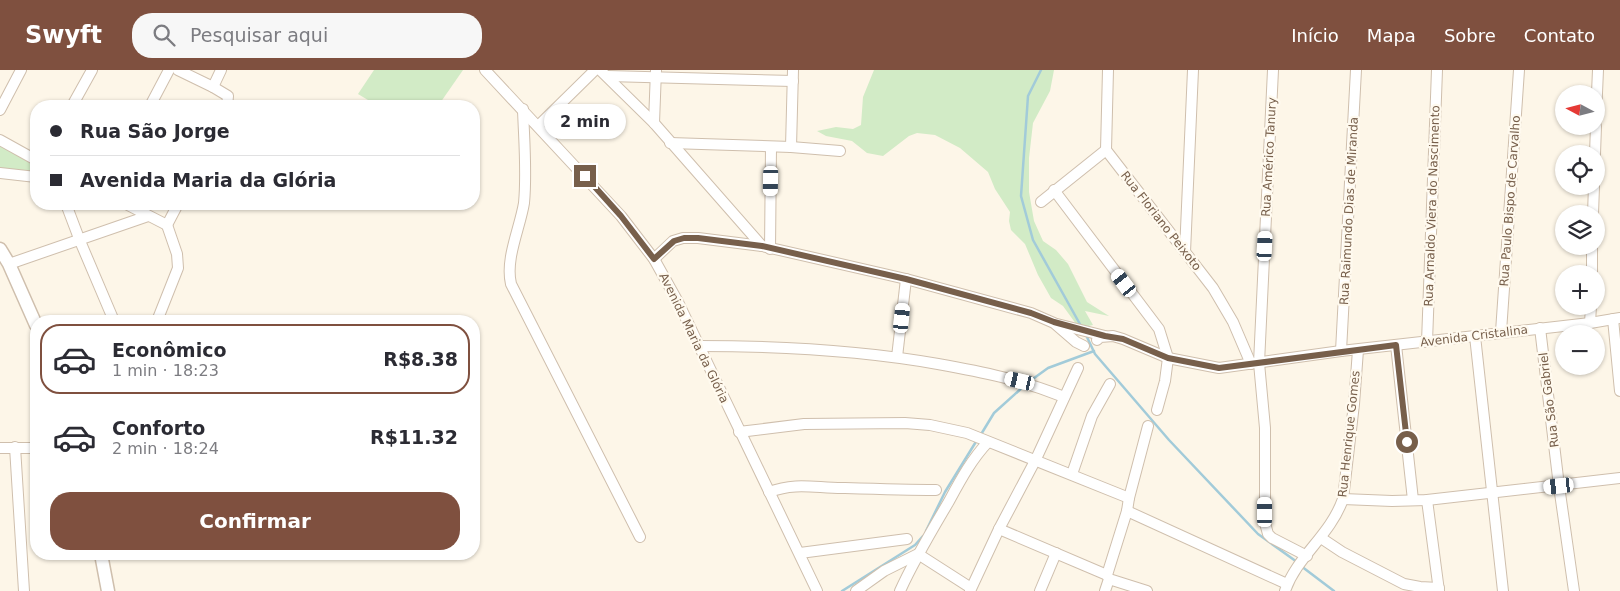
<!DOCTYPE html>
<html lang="pt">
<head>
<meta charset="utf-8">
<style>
  body { margin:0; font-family:"DejaVu Sans",sans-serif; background:#f7f7f7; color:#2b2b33; height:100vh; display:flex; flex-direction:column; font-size:19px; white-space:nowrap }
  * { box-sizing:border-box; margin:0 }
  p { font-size:16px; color:#7c7c81 }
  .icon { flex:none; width:28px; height:28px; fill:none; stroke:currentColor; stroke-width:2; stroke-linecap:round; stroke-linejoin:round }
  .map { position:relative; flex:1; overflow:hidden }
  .drawer { position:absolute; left:30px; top:245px; width:450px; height:245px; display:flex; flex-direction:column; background:#fff; border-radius:20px; box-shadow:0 1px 4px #0004 }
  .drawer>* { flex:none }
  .guide { position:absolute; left:30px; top:30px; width:450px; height:110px; border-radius:20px; box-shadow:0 1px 4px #0004; display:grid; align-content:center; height:110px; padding:0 20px; background:#fff }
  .needle { width:32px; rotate:277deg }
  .tools { position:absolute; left:1555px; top:15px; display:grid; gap:10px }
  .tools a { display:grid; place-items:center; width:50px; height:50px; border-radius:50%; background:#fff; box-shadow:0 1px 4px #0004; font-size:25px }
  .end { position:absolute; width:22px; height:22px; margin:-11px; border:6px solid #775f4b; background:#fff; box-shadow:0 0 0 2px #fff }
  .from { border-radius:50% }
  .bubble { position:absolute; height:35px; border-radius:18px; background:#fff; box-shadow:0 1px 4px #0004; font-size:16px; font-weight:700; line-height:35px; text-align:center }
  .car { position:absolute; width:15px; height:30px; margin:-15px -8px; border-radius:6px; box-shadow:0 0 4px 1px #0007; background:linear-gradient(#fff 24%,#345 0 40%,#fff 0 76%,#345 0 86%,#fff 0) }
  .guide b { display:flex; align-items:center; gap:18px; height:48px; font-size:19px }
  .guide b+b { border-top:1px solid #e1e1e2 }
  .guide i { width:12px; height:12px; background:#2b2b33 }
  ul { padding:9px 0 0; list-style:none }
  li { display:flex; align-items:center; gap:15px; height:70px; margin:0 10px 8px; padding:0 10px; border:2px solid transparent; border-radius:20px }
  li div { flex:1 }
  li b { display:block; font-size:19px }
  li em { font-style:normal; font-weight:700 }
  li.current { border-color:#7f503f }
  li>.icon { width:45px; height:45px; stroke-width:1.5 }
  .primary-button { display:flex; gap:10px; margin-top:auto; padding:10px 20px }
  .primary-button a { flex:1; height:58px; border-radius:20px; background:#7f503f; color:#fff; font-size:20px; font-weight:700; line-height:58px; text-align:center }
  header { display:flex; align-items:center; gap:30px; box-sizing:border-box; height:70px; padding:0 25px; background:#7f503f; color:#fff }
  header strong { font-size:24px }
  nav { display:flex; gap:28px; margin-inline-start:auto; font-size:18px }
  .search { width:350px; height:45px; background:#f7f7f7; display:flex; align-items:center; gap:12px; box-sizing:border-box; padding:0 18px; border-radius:20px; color:#7c7c81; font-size:19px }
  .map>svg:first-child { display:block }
  .green { fill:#d2ebc6 }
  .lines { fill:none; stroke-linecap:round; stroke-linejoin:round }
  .stream { stroke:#a2cbd9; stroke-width:2.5 }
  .minor-casing { stroke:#cfbfad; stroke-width:12 }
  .tertiary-casing { stroke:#cfbfad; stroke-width:15 }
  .minor { stroke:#fff; stroke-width:10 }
  .tertiary { stroke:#fff; stroke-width:12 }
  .route { stroke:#775f4b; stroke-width:6 }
  .labels { text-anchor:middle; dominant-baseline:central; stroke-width:4.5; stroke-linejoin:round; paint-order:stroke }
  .street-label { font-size:12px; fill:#775f4b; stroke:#fffaef }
</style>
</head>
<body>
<header>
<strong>Swyft</strong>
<div class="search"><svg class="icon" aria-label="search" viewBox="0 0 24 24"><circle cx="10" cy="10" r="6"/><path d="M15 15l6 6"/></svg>Pesquisar aqui</div>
<nav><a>Início</a><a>Mapa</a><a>Sobre</a><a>Contato</a></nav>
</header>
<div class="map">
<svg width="1620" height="521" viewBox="0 0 1620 521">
  <rect width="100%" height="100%" fill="#fdf6e8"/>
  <g class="green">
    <path d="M374,0h89l-25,36h-60l-20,-12z"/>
    <path d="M874,0h180l-4,21 -17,32 -4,35v34l5,29 9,20 13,9 12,14 19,38 22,14 -24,-5 8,14 -14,3 -16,-22 -12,-8 -13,-23 -13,-31 -14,-14 -2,-9 1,-9 -15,-23 -7,-17 -28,-24 -25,-13 -18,-2 -8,3 -26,20 -16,-3 -15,-12 -26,-5 -9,-5 19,-4 17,2 8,-4 2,-28z"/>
    <path d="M0,75l36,19v10l-36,-4z"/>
  </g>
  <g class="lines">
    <g class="stream">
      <path d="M1041,0l-13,26 -7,100 12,44 48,86"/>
      <path d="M1086,265l9,19 74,86 89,94 39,28"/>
      <path d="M1030,311l18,-13 46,-17"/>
      <path d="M980,366l14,-23 30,-27"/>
      <path d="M926,461l19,-39 32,-52"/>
      <path d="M1301,496l33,25"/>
      <path d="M842,521l73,-46 8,-9"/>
    </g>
    <g class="minor-casing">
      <g id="minor">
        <path d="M178,0l35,17 15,9 -1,10"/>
        <path d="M485,0l136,146 33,43 24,43 139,289"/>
        <path d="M600,0l54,53 108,123"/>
        <path d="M1108,0l-2,80 107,138 20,34 18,42"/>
        <path d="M1273,0l-14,293 6,65v95l3,11 4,4 35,18"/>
        <path d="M608,6l185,5"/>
        <path d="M213,17l8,-17"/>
        <path d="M72,36l20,-36"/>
        <path d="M150,36l19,-36"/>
        <path d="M523,39c1,31 4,63 1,94 -4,25 -19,56 -13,81l129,253"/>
        <path d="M0,40l21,-40"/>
        <path d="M1596,46l2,-46"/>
        <path d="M654,53l2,-53"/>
        <path d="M538,56l57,-56"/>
        <path d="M0,70l36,20"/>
        <path d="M670,73l121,4 49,4"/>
        <path d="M791,77l2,-77"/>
        <path d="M1595,84l1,-28"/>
        <path d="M0,103l36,4"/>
        <path d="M1054,120l105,139 9,29 -3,23 -8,29"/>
        <path d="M1041,132l65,-52"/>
        <path d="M66,134l14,37 34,80"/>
        <path d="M126,134l41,21"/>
        <path d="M1593,144l1,-28"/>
        <path d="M167,155l11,-21"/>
        <path d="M770,179l1,-102"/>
        <path d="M1185,182l8,-182"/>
        <path d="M654,189l19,-18 10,-3h15l64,8 144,33 125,34 23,10 22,19 8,4"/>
        <path d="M9,194l139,-48"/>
        <path d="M1592,204v-28"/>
        <path d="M1613,249l7,72"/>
        <path d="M157,251l21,-53 -1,-14 -10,-29"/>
        <path d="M1590,253l1,-17"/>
        <path d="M1057,254l48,12"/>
        <path d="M1540,258l19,158 15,105"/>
        <path d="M1501,262l18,-262"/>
        <path d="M1475,266l28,255"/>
        <path d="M1097,270l3,-3 13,-1 10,3 45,19 51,10 122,-17 249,-28 30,-5"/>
        <path d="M1427,272l10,-272"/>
        <path d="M1396,275l17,155"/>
        <path d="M699,276c80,0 160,4 239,18 45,8 84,16 126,33"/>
        <path d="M1341,281l15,-281"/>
        <path d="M897,287l9,-78"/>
        <path d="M739,362l65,-8 101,-1 25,2 37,8 162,65"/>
        <path d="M15,377l9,144"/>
        <path d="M0,378h36"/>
        <path d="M1072,404l20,-58 18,-32"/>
        <path d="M769,422c27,-10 46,-4 73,-4 32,1 63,2 94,2"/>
        <path d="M1343,429l49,2 35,-1 193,-22"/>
        <path d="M1427,430l12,91"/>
        <path d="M1127,441l160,73"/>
        <path d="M999,459l108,46"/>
        <path d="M1321,468l21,14 62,32 16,3 19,1"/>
        <path d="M800,483l107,-14"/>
        <path d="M1109,509l38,12"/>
        <path d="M856,521l28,-20 34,-17 53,34"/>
        <path d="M900,521c14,-31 31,-59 48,-88 12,-22 23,-43 40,-61"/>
        <path d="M970,521l29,-62 37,-70 42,-91"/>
        <path d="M1040,521l16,-38"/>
        <path d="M1105,521l4,-12 -2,-4 20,-64 2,-13 19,-72"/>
        <path d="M1285,521c12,-35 45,-55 58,-92l11,-95 4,-54"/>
      </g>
    </g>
    <g class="tertiary-casing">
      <g id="tertiary">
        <path d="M0,179l9,15 27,61"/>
        <path d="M101,484l7,37"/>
      </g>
    </g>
    <use href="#minor" class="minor"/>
    <use href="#tertiary" class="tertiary"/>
  </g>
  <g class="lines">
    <path class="route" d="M585,106l36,40 33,43 20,-18 10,-3h14l64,8 144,33 125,34 23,9 51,14 18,3 45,19 51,10 177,-23 11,97"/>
  </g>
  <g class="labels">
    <g class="street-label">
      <text transform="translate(1269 87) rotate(-87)">Rua Américo Tanury</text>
      <text transform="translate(1510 131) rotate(-86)">Rua Paulo Bispo de Carvalho</text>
      <text transform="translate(1432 136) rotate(-88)">Rua Arnaldo Viera do Nascimento</text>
      <text transform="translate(1349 141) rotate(-87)">Rua Raimundo Dias de Miranda</text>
      <text transform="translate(1161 151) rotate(52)">Rua Floriano Peixoto</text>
      <text transform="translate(1474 266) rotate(-7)">Avenida Cristalina</text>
      <text transform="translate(694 268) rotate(64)">Avenida Maria da Glória</text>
      <text transform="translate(1549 330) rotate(-97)">Rua São Gabriel</text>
      <text transform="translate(1349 364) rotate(-84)">Rua Henrique Gomes</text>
    </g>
  </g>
</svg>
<div class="tools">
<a><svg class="needle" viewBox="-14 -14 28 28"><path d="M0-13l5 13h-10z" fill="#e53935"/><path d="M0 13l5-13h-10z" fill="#7c7c81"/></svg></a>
<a><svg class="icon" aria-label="locate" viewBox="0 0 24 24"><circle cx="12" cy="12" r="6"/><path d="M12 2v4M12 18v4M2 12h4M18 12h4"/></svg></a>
<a><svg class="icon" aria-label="layers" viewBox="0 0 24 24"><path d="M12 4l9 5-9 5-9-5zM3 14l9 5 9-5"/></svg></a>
<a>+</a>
<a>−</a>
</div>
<i class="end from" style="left:1407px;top:372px"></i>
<i class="end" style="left:585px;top:106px"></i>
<div class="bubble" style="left:544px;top:34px;width:82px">2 min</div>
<i class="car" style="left:771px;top:111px;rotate:181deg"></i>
<i class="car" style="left:1265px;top:176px;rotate:3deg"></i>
<i class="car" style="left:1124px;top:213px;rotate:323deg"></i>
<i class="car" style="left:902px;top:248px;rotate:6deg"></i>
<i class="car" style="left:1020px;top:311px;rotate:283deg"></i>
<i class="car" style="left:1559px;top:416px;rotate:264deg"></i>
<i class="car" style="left:1265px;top:442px;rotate:0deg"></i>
<div class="guide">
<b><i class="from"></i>Rua São Jorge</b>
<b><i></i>Avenida Maria da Glória</b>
</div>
<section class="drawer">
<ul>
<li class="current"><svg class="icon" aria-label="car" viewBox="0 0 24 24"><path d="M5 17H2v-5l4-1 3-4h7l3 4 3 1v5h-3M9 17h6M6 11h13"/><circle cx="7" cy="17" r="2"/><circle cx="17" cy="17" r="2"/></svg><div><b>Econômico</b><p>1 min · 18:23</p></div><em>R$8.38</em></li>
<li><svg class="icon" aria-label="car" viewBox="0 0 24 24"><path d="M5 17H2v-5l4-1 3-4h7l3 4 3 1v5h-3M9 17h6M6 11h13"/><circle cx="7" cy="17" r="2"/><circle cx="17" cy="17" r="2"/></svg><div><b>Conforto</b><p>2 min · 18:24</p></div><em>R$11.32</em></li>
</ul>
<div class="primary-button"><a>Confirmar</a></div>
</section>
</div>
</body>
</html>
